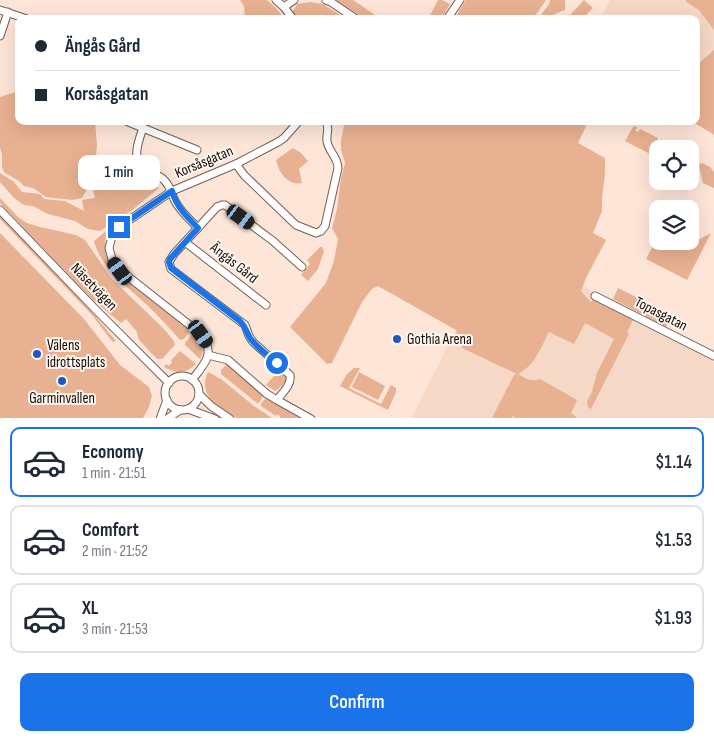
<!DOCTYPE html>
<html lang="en">
<head>
<meta charset="utf-8">
<style>
  body { margin:0; font-family:"Sofia Sans Condensed",sans-serif; background:#f6f6f7; color:#1f2937; height:100vh; display:flex; flex-direction:column; font-size:19px; white-space:nowrap }
  * { box-sizing:border-box; margin:0 }
  p { font-size:16px; color:#747a83 }
  .icon { flex:none; width:28px; height:28px; fill:none; stroke:currentColor; stroke-width:2; stroke-linecap:round; stroke-linejoin:round }
  .map { position:relative; height:418px; overflow:hidden }
  .panel { display:flex; flex-direction:column; background:#fff; flex:1 }
  .panel>* { flex:none }
  .guide { position:absolute; left:15px; top:15px; width:685px; height:110px; border-radius:10px; box-shadow:0 5px 20px #0002; display:grid; align-content:center; height:110px; padding:0 20px; background:#fff }
  .tools { position:absolute; left:649px; top:140px; display:grid; gap:10px }
  .tools a { display:grid; place-items:center; width:50px; height:50px; border-radius:10px; background:#fff; box-shadow:0 5px 20px #0002; font-size:25px }
  .end { position:absolute; width:22px; height:22px; margin:-11px; border:6px solid #1a73e8; background:#fff; box-shadow:0 0 0 2px #fff }
  .from { border-radius:50% }
  .bubble { position:absolute; height:35px; border-radius:10px; background:#fff; box-shadow:0 5px 20px #0002; font-size:16px; font-weight:600; line-height:35px; text-align:center }
  .car { position:absolute; width:15px; height:30px; margin:-15px -8px; border-radius:6px; box-shadow:0 0 4px 1px #0007; background:linear-gradient(#222 24%,#8ab4d8 0 40%,#222 0 76%,#8ab4d8 0 86%,#222 0) }
  .guide b { display:flex; align-items:center; gap:18px; height:48px; font-size:19px }
  .guide b+b { border-top:1px solid #e0e1e3 }
  .guide i { width:12px; height:12px; background:#1f2937 }
  ul { padding:9px 0 0; list-style:none }
  li { display:flex; align-items:center; gap:15px; height:70px; margin:0 10px 8px; padding:0 10px; border:2px solid #e0e1e3; border-radius:10px }
  li div { flex:1 }
  li b { display:block; font-size:19px }
  li em { font-style:normal; font-weight:600 }
  li.active { border-color:#1a73e8 }
  li>.icon { width:45px; height:45px; stroke-width:1.5 }
  .cta { display:flex; gap:10px; margin-top:auto; padding:10px 20px }
  .cta a { flex:1; height:58px; border-radius:10px; background:#1a73e8; color:#fff; font-size:20px; font-weight:600; line-height:58px; text-align:center }
  .map>svg:first-child { display:block }
  .built { fill:#f6d8c6 }
  .green { fill:#e8b191 }
  .lines { fill:none; stroke-linecap:round; stroke-linejoin:round }
  .minor-casing { stroke:#735f54; stroke-width:9 }
  .minor { stroke:#fff; stroke-width:7 }
  .route { stroke:#1a73e8; stroke-width:6 }
  .poi-dot { fill:#1f57c4; stroke:#fff6f0; stroke-width:2 }
  .labels { text-anchor:middle; dominant-baseline:central; stroke-width:4; stroke-linejoin:round; paint-order:stroke }
  .street-label { font-size:15px; fill:#130b07; stroke:#fff6f0 }
  .poi-label { font-size:15px; fill:#130b07; stroke:#fff6f0; text-anchor:start }
</style>
</head>
<body>
<div class="map">
<svg width="714" height="419" viewBox="0 0 714 419">
  <rect width="100%" height="100%" fill="#fde5d8"/>
  <g class="built">
    <path d="M610,0h80l24,24v30l-18,14v-49h-96z"/>
    <path d="M583,286l131,67v65l-303,1 45,-89 2,10 79,17 16,-32 38,-23 -10,-11z"/>
  </g>
  <g class="green">
    <path d="M240,0h27l8,7 10,12h-40l-1,-13z"/>
    <path d="M336,0h17l28,19h-16z"/>
    <path d="M438,0h4l8,4 -9,15h-13z"/>
    <path d="M466,0h80l-13,19h-79z"/>
    <path d="M550,0h15v10c-9,3 -19,9 -27,9l11,-15z"/>
    <path d="M584,0l9,8 -11,11h-10l-3,-3z"/>
    <path d="M685,0h29v30l-15,-20 -11,-7z"/>
    <path d="M310,2l13,2 23,15h-50l-4,-6 5,-9z"/>
    <path d="M714,50v87l-1,-3 -22,-13h5v-55z"/>
    <path d="M19,91v30h76l2,24 -3,33 -12,20 -10,2 -26,-3 -13,-9 -9,-2 -5,-5 -14,-8 -3,-5v-13l-2,-8v-50z"/>
    <path d="M341,121h239l6,5 -8,17 27,15v16l-3,24v13l-9,22 13,7 -20,38 -5,13 10,11 3,-4 39,22 -6,12 2,2 -38,75 -3,-2 -1,-6 5,-9 5,-19 17,-34 -29,-16 -11,21 -25,-12c-8,16 -14,33 -31,42 8,5 13,8 22,5l37,21 -6,13 5,4 -1,2h-58l-4,-3 -2,2h-19l22,-43 3,-1 -55,-26 -4,-8 -2,-10 -78,-44 -6,3 -10,13 -30,61 -5,1 -37,-37 36,-44 8,-22 4,-22 -6,-11 5,-19 4,-31 4,-15 -4,-13v-10l3,-14z"/>
    <path d="M635,126l3,2 -3,2 3,2 2,-3 18,9 -1,4 2,1 2,-4 5,4 -1,6h-7l-1,8 -5,-2 2,-3 -3,-1 -1,3 -25,-13 8,-14z"/>
    <path d="M293,148l8,5 7,8 -9,8 3,14c-14,3 -23,-10 -26,-23z"/>
    <path d="M702,163l8,4 4,5v16l-11,-5 -4,-17 1,-2z"/>
    <path d="M0,173l14,9 8,10 18,2 4,5 21,2 19,10 -2,-11 13,-2 -3,-12 6,-5 24,-2 4,1 9,-2 24,10 -28,23 -31,20 -12,-2 -13,-8 -27,-7 -15,-8 -9,-1 -10,-7 -14,-16z"/>
    <path d="M0,198l18,19 9,6 13,4 36,8 9,5 27,39 51,49 11,13 1,4 -13,14h-4l-3,-2 -15,-16 -2,-3 -1,-6 -11,-13 -5,4 -28,-23 -93,-97z"/>
    <path d="M0,216l91,95 25,30 -3,1 -2,-2 -19,-25 -92,-96z"/>
    <path d="M112,226c-1,3 -4,7 -6,11 -4,14 3,29 13,38l70,54 1,2 -6,8 -4,1c-10,-12 -21,-23 -32,-34 -20,-19 -47,-37 -54,-65z"/>
    <path d="M657,228l1,13h38l15,-8 -24,47 -41,-21 10,-19 -3,-2z"/>
    <path d="M0,233l84,86 36,46 29,22 3,9 -3,11 -6,11h-143z"/>
    <path d="M320,247h2l2,4 -6,18 -10,12 -7,-6 9,-11 -3,-4z"/>
    <path d="M618,288l54,27 -6,12 -53,-28z"/>
    <path d="M193,333c9,7 13,16 7,26l-15,-14v-2z"/>
    <path d="M180,351l16,13c-13,11 -17,10 -32,3l2,-3 3,2 3,-4 -1,-2z"/>
    <path d="M227,364l3,2 33,30 -4,7h-2l-36,-29v-4z"/>
    <path d="M354,368h6l-11,20 32,16 10,-19 5,3v4l-8,18 -48,-24 7,-12z"/>
    <path d="M280,369l8,7c-2,6 -8,12 -13,15l-9,-6z"/>
    <path d="M208,372l13,7 33,27 18,12c-8,1 -28,1 -35,0 -4,-2 -9,-5 -13,-8 -15,-10 -24,-20 -16,-38z"/>
    <path d="M359,372l26,14 -7,14 -26,-13z"/>
    <path d="M266,398l37,20h-23v-2l-3,-2 -1,2 -15,-10v-3z"/>
  </g>
  <g class="lines">
    <g class="minor-casing">
      <g id="minor">
        <path d="M276,0l8,7 9,12"/>
        <path d="M326,0l5,2 25,17"/>
        <path d="M284,7l10,-7"/>
        <path d="M0,10l27,9"/>
        <path d="M447,19l13,-19"/>
        <path d="M0,36l8,-24"/>
        <path d="M126,121l71,29"/>
        <path d="M143,128c-5,14 -13,34 4,43 5,3 13,4 17,9 7,7 7,13 11,21 5,10 15,19 23,27"/>
        <path d="M236,164l8,11 52,50 20,8 5,-2 4,-5 13,-58c0,-11 -10,-17 -11,-27 -1,-7 3,-12 -1,-20"/>
        <path d="M0,210l98,102 71,71"/>
        <path d="M185,242l81,63"/>
        <path d="M595,296l119,60"/>
        <path d="M208,355l20,5 39,34 10,6 34,19"/>
        <circle cx="182" cy="393" r="17"/>
        <path d="M192,380c13,-17 24,-26 9,-46l-80,-63 -9,-12 -3,-11 3,-12 7,-9 53,-36 64,-27 42,-22 6,-4 15,-17"/>
        <path d="M199,394l12,12 19,13"/>
        <path d="M277,400c5,-7 15,-15 13,-25l-37,-33 -4,-6 -4,-11 -74,-56 -2,-7 5,-8 43,-47 5,-2h3l48,36 29,26"/>
        <path d="M188,409l27,10"/>
        <path d="M160,419l7,-19"/>
        <path d="M167,419l13,-9"/>
      </g>
    </g>
    <use href="#minor" class="minor"/>
  </g>
  <g class="lines">
    <path class="route" d="M119,227l53,-36c4,15 15,26 26,37l-28,31 -1,3 2,6 69,53c6,6 6,11 10,17 7,10 18,17 27,25"/>
  </g>
  <g class="poi-dot">
    <circle cx="397" cy="339" r="5"/>
    <circle cx="37" cy="354" r="5"/>
    <circle cx="62" cy="381" r="5"/>
  </g>
  <g class="labels">
    <g class="street-label">
      <text transform="translate(204 162) rotate(-23)">Korsåsgatan</text>
      <text transform="translate(234 263) rotate(38)">Ängås Gård</text>
      <text transform="translate(94 287) rotate(46)">Näsetvägen</text>
      <text transform="translate(661 314) rotate(27)">Topasgatan</text>
    </g>
    <g class="poi-label">
      <text x="407" y="339">Gothia Arena</text>
      <text x="47" y="345">Välens<tspan x="47" dy="17">idrottsplats</tspan></text>
      <text x="62" y="398" text-anchor="middle">Garminvallen</text>
    </g>
  </g>
</svg>
<div class="tools">
<a><svg class="icon" aria-label="locate" viewBox="0 0 24 24"><circle cx="12" cy="12" r="6"/><path d="M12 2v4M12 18v4M2 12h4M18 12h4"/></svg></a>
<a><svg class="icon" aria-label="layers" viewBox="0 0 24 24"><path d="M12 4l9 5-9 5-9-5zM3 14l9 5 9-5"/></svg></a>
</div>
<i class="end from" style="left:277px;top:363px"></i>
<i class="end" style="left:119px;top:227px"></i>
<div class="bubble" style="left:78px;top:155px;width:82px">1 min</div>
<i class="car" style="left:241px;top:217px;rotate:126deg"></i>
<i class="car" style="left:120px;top:271px;rotate:324deg"></i>
<i class="car" style="left:201px;top:334px;rotate:144deg"></i>
<div class="guide">
<b><i class="from"></i>Ängås Gård</b>
<b><i></i>Korsåsgatan</b>
</div>
</div>
<section class="panel">
<ul>
<li class="active"><svg class="icon" aria-label="car" viewBox="0 0 24 24"><path d="M5 17H2v-5l4-1 3-4h7l3 4 3 1v5h-3M9 17h6M6 11h13"/><circle cx="7" cy="17" r="2"/><circle cx="17" cy="17" r="2"/></svg><div><b>Economy</b><p>1 min · 21:51</p></div><em>$1.14</em></li>
<li><svg class="icon" aria-label="car" viewBox="0 0 24 24"><path d="M5 17H2v-5l4-1 3-4h7l3 4 3 1v5h-3M9 17h6M6 11h13"/><circle cx="7" cy="17" r="2"/><circle cx="17" cy="17" r="2"/></svg><div><b>Comfort</b><p>2 min · 21:52</p></div><em>$1.53</em></li>
<li><svg class="icon" aria-label="car" viewBox="0 0 24 24"><path d="M5 17H2v-5l4-1 3-4h7l3 4 3 1v5h-3M9 17h6M6 11h13"/><circle cx="7" cy="17" r="2"/><circle cx="17" cy="17" r="2"/></svg><div><b>XL</b><p>3 min · 21:53</p></div><em>$1.93</em></li>
</ul>
<div class="cta"><a>Confirm</a></div>
</section>
</body>
</html>
